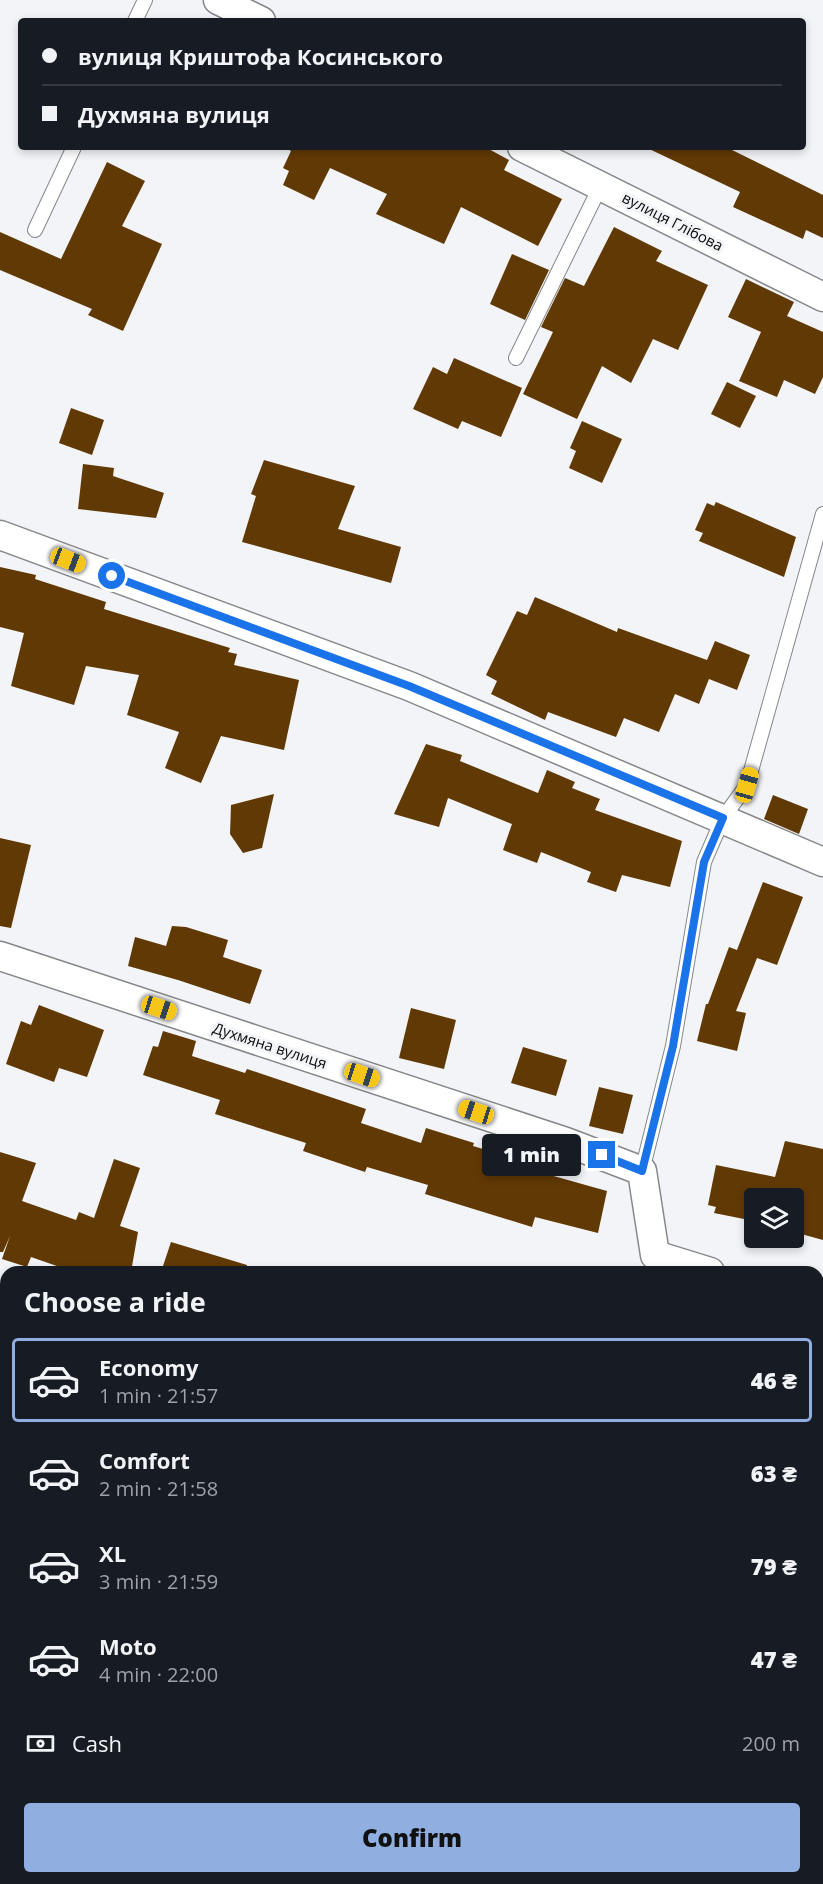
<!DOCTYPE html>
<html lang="en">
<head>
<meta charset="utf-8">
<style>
  body { margin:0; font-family:"Open Sans",sans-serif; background:#242831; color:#f1f3f6; height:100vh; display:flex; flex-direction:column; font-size:22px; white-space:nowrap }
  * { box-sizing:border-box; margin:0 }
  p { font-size:20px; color:#9ea1a6 }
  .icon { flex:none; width:33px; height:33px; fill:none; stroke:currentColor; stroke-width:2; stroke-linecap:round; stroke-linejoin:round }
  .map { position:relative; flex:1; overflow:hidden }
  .details { position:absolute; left:0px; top:1266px; width:824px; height:618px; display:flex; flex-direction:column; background:#171b24; border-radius:18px 18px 0 0; box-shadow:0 3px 9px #0003 }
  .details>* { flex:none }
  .banner { position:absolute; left:18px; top:18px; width:788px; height:132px; border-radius:6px; box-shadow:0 3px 9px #0003; display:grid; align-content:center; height:132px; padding:0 24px; background:#171b24 }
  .buttons { position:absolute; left:744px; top:1188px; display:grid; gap:12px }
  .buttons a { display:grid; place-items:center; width:60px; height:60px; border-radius:6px; background:#171b24; box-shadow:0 3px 9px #0003; font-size:30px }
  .end { position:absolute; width:27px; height:27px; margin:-14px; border:8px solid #1a73e8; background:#fff; box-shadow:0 0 0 3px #fff }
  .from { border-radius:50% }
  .bubble { position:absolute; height:42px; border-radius:6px; background:#171b24; box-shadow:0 3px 9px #0003; font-size:20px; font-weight:800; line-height:42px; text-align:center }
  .car { position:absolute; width:18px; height:36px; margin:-18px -9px; border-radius:8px; box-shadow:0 0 4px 2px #0007; background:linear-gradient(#f5c518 24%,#345 0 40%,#f5c518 0 76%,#345 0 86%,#f5c518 0) }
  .banner b { display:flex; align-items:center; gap:21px; height:57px; font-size:22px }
  .banner b+b { border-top:2px solid #363941 }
  .banner i { width:15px; height:15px; background:#f1f3f6 }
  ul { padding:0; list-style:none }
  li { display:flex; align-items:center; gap:18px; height:84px; margin:0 12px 9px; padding:0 12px; border:3px solid transparent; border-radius:6px }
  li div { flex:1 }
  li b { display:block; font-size:22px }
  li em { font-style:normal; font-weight:800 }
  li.selected { border-color:#90aee0 }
  li>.icon { width:54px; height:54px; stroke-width:1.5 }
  h2 { padding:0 24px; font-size:27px; line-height:72px }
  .pay { display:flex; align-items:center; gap:15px; height:66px; padding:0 24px; font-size:22px }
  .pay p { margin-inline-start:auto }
  .button { display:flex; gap:12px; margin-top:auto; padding:12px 24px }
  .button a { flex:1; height:69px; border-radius:6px; background:#90aee0; color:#111; font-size:24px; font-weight:800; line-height:69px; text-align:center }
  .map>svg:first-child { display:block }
  .building { fill:#613904 }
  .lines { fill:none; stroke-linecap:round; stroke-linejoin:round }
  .service-casing { stroke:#858789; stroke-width:16 }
  .minor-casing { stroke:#858789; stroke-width:31 }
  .tertiary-casing { stroke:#858789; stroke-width:35 }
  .path { stroke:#9fa1a3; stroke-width:4; stroke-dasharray:6 3; stroke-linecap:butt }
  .service { stroke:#fff; stroke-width:14 }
  .minor { stroke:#fff; stroke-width:28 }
  .tertiary { stroke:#fff; stroke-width:33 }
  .route { stroke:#1a73e8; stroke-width:8 }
  .labels { text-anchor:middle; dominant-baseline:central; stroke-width:6; stroke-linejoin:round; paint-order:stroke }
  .street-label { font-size:15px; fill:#0b0c0d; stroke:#f2f4f7 }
</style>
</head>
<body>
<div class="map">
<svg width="823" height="1884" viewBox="0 0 823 1884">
  <rect width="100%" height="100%" fill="#f2f4f7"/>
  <g class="building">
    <path d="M284,147h201l24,13 -5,10 58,29 -24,47 -77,-39 -17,37 -68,-30 11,-20 -57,-26 -16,32 -31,-15 6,-14 -6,-3 8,-17z"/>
    <path d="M645,147h81l97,48v43l-17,-8 -3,9 -70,-32 7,-15z"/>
    <path d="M107,162l38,19 -23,45 40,18 -39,87 -35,-16 4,-6 -92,-39v-38l61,27z"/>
    <path d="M614,227l48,24 -6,10 52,24 -30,65 -25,-11 -22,44 -29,-17 -25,53 -54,-25 30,-62 -12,-5 24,-49 19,8z"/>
    <path d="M512,254l37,16 -24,50 -35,-16z"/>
    <path d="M746,279l48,23 -7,14 36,16v45l-8,17 -31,-14 -7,17 -38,-16 22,-49 -33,-15z"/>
    <path d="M454,358l68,30 -21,49 -39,-16 -4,8 -45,-20 20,-42 14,7z"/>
    <path d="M727,382l29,14 -16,32 -29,-14z"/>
    <path d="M71,408l33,12 -12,35 -33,-12z"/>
    <path d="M582,421l40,18 -20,44 -33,-15 7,-17 -6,-3z"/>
    <path d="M264,460l91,26 -17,43 63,18 -10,36 -149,-41 14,-46 -5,-2z"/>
    <path d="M83,464l31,4 -1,8 51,17 -8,25 -78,-9z"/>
    <path d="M716,502l80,35 -12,40 -85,-36 4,-8 -8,-3 12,-27 7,3z"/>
    <path d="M0,567l36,8 -1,4 71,23 -2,7 126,39 -2,4 9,2 -3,11 65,15 -15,70 -63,-14 -20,47 -36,-15 14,-36 -52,-17 12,-40 -53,-9 -12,39 -63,-19 13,-53 -24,-6z"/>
    <path d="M535,597l82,35 1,-4 89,32 8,-19 35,14 -13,35 -28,-11 -10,25 -24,-10 -16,38 -35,-14 -8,19 -68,-25 -3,8 -54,-26 6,-13 -11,-6 31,-64 10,4z"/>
    <path d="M426,744l36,11 -2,6 78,32 9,-23 28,12 -3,6 28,11 -5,11 87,31 -12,46 -48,-12 -6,17 -29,-10 4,-10 -50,-20 -4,11 -34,-13 9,-26 -64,-26 -9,29 -45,-13z"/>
    <path d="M274,794l-12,54 -19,5 -13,-19 1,-29z"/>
    <path d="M773,795l35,14 -9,25 -35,-15z"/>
    <path d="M0,838l31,7 -20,83 -11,-2z"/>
    <path d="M763,882l40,15 -26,68 -20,-7 -21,53 10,2 -9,38 -40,-10 9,-37h2l21,-57 8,3z"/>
    <path d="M172,926l14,1 42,13 -5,17 39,13 -12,34 -72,-24 -50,-14 7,-29 31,9z"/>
    <path d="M39,1005l65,25 -17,47 -28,-9 -5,14 -48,-18 15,-43 10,4z"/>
    <path d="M411,1008l45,12 -12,49 -45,-11z"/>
    <path d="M163,1031l33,10 -4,15 53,17 2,-4 119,40 -5,14 60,20 5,-15 48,15 -1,3 78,23 -1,6 57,16 -9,42 -63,-16 -3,10 -107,-33 3,-9 -61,-18 -2,5 -62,-21 3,-8 -91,-29 5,-14 -77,-25 10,-29 5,1z"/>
    <path d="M523,1047l44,13 -11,36 -45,-13z"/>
    <path d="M599,1087l34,8 -10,39 -34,-8z"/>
    <path d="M785,1141l38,8v91l-29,-8v-34h-40v23l-40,-8 2,-6 -8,-2 8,-40 59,12z"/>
    <path d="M0,1152l36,11 -14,38 54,19 3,-8 15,6 20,-59 26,9 -20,58 18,6 -7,40h-57l-43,-15 -4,10 -25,-8 8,-23 -7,16h-3z"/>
    <path d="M171,1242l76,23 -1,7h-85z"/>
  </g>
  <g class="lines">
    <g class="service-casing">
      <g id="service">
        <path d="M135,21l10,-21"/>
        <path d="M35,230l39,-83"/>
        <path d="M516,358l85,-173"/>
        <path d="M642,1171l31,-125 31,-184 19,-44 24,-33 76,-271"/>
      </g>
    </g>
    <g class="minor-casing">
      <g id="minor">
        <path d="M218,0l43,21"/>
        <path d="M522,147l301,150"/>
        <path d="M0,535l409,151 414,176"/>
        <path d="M0,956l566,186 76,29 13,84 55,17"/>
        <path d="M818,1304l5,2"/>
        <path d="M0,1311l6,2"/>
      </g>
    </g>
    <g class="tertiary-casing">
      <g id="tertiary">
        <path d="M0,1725h6"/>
        <path d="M818,1767h5"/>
      </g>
    </g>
    <g class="path">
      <path d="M794,1878l8,6"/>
      <path d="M124,1884h36"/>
    </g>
    <use href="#service" class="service"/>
    <use href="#minor" class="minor"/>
    <use href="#tertiary" class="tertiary"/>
  </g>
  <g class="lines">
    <path class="route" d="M112,576l297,110 314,132 -19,44 -31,184 -31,125 -40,-16"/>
  </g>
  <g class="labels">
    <g class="street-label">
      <text transform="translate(673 221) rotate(27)">вулиця Глібова</text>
      <text transform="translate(270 1045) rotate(18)">Духмяна вулиця</text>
    </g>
  </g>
</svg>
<div class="buttons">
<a><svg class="icon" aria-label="layers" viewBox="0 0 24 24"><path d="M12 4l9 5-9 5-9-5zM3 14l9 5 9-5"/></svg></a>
</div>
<i class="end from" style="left:112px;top:576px"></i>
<i class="end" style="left:602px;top:1155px"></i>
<div class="bubble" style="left:482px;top:1134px;width:99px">1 min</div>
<i class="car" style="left:68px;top:560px;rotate:111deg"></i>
<i class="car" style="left:747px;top:785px;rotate:16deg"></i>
<i class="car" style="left:159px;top:1008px;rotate:108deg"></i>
<i class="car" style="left:362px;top:1075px;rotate:108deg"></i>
<i class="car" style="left:476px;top:1112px;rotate:288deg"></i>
<div class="banner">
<b><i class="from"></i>вулиця Криштофа Косинського</b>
<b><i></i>Духмяна вулиця</b>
</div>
<section class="details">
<h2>Choose a ride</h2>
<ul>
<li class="selected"><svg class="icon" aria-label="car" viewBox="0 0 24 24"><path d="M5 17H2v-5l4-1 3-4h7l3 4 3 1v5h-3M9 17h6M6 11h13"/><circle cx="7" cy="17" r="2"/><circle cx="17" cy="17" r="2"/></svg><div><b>Economy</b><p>1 min · 21:57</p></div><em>46 ₴</em></li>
<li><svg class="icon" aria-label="car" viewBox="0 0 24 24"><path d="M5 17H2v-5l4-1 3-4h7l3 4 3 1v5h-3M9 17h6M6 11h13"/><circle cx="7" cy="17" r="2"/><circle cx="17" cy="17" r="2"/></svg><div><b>Comfort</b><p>2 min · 21:58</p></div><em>63 ₴</em></li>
<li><svg class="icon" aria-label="car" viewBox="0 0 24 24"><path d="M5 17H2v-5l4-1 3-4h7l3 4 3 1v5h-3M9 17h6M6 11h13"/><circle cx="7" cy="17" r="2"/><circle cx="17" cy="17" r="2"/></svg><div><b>XL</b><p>3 min · 21:59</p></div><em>79 ₴</em></li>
<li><svg class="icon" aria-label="car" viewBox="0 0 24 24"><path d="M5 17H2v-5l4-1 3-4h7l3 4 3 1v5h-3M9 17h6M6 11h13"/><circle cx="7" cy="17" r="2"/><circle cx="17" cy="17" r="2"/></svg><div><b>Moto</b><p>4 min · 22:00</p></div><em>47 ₴</em></li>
</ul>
<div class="pay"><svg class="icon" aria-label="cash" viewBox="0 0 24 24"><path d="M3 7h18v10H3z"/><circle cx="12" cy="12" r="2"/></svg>Cash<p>200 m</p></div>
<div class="button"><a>Confirm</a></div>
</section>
</div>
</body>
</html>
